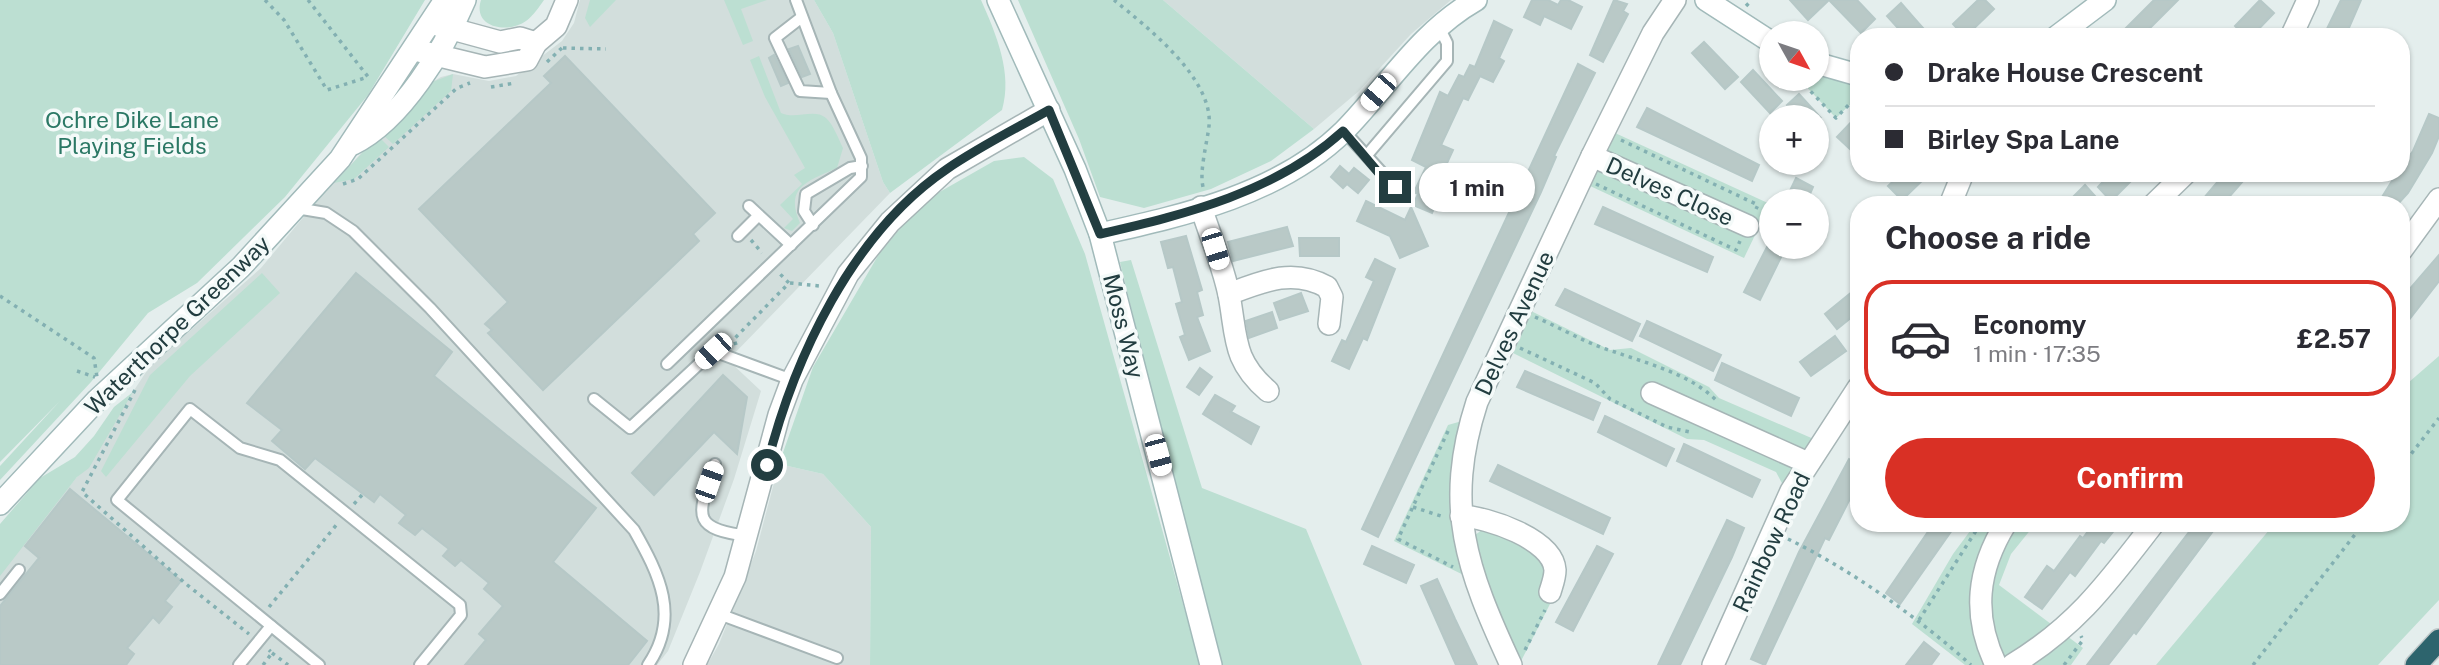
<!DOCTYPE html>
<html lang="en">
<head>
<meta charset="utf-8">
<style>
  body { margin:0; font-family:"Public Sans",sans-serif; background:#f2f2f3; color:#2b2b33; height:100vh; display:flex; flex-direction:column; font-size:26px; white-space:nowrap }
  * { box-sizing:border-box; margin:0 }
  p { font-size:23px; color:#7c7c81 }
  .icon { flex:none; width:38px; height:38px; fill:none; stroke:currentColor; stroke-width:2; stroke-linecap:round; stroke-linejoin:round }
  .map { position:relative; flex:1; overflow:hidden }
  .details { position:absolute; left:1850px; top:196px; width:560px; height:336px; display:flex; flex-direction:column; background:#fff; border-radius:28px; box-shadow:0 2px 5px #0004 }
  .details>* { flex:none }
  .banner { position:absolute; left:1850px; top:28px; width:560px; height:154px; border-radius:28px; box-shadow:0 2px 5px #0004; display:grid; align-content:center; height:154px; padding:0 35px; background:#fff }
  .needle { width:46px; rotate:130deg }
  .controls { position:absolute; left:1759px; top:21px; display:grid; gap:14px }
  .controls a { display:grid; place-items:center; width:70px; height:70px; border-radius:50%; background:#fff; box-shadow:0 2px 5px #0004; font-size:35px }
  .end { position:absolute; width:32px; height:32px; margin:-16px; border:9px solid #223d40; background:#fff; box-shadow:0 0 0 4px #fff }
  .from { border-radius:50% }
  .bubble { position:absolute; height:49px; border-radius:24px; background:#fff; box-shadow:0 2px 5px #0004; font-size:23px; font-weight:700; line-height:49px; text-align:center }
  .car { position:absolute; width:21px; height:42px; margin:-21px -10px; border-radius:9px; box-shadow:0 0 5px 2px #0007; background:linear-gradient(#fff 24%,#345 0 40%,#fff 0 76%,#345 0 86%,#fff 0) }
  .banner b { display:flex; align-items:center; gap:24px; height:66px; font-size:26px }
  .banner b+b { border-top:2px solid #e1e1e2 }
  .banner i { width:18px; height:18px; background:#2b2b33 }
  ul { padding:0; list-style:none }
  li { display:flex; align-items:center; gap:21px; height:116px; margin:0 14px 10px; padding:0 21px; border:4px solid #e1e1e2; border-radius:28px }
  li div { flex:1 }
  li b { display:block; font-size:26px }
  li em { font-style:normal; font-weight:700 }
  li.active { border-color:#d93025 }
  li>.icon { width:63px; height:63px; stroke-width:1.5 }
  h2 { padding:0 35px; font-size:32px; line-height:84px }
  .action { display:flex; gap:14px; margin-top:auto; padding:14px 35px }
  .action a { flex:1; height:80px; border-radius:42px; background:#d93025; color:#fff; font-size:28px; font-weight:700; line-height:80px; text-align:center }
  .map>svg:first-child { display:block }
  .built { fill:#d2dedc }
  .green { fill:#bcdfd2 }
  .building { fill:#b9c9c7; stroke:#b6c8c7; stroke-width:2 }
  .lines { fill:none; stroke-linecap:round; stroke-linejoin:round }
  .lane-casing { stroke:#a6b5b6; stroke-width:14 }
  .street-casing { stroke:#a6b5b6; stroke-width:24 }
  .secondary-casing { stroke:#a1baba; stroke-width:24 }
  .highway-casing { stroke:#c1c9ca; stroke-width:24 }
  .path { stroke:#83b0b2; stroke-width:3.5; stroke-dasharray:3.5 5; stroke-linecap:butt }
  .lane { stroke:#fff; stroke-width:10 }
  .street { stroke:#fff; stroke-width:21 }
  .secondary { stroke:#fff; stroke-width:21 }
  .highway { stroke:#2d646d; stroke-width:21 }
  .route { stroke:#223d40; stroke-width:9 }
  .labels { text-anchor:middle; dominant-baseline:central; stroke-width:7; stroke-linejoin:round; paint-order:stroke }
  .park-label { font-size:23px; fill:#2b7865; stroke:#f4faf9 }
  .street-label { font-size:23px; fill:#223d40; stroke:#f4faf9 }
</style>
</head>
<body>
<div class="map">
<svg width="2439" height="665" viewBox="0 0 2439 665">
  <rect width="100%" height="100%" fill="#e4eeed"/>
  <g class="built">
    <path d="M580,0h234l19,33 50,149 7,11 -162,167 33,31 -27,88 -34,93 -32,79 -11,14h-657v-94l77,-94 73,-111 111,-98 55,-66 106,-114 19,-11 12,-3 36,7 27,-5 46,-35 12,-18z"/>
    <path d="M1163,0h288l-40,34 -52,57 -45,38z"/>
    <path d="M779,464l44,10 48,53 -1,138h-163l12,-21 37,-93z"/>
  </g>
  <g class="green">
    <path d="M0,0h425l-57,95 -83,102 -88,86 -49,30 -57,69 -91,98v-14l60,-65 -60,61z"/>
    <path d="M481,0h63c-5,7 -11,16 -18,21 -18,13 -54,7 -45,-21z"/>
    <path d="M590,0h26l-26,27 -5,-9z"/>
    <path d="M724,0h43l-26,9 12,32 -10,4z"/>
    <path d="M814,0h167c15,34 32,73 21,110l-112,83 -7,-11 -50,-149z"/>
    <path d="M1018,0h145l151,129 -43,32 -60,28 -67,19 -44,-11 -21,-58z"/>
    <path d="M759,56l22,57c14,7 33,-5 45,5 7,6 13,22 17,30l-6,20c-29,13 -53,19 -37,55l-8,8 -8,-3 9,-9 -13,-14 22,-21 -8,-9 11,-7 -40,-71 -15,-37z"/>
    <path d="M453,74l-2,17 -58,53 -12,-11 12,-13 9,-1 16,-18v-8l9,-9z"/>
    <path d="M1817,76l41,9v12l-22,21 -37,-39h17z"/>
    <path d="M1615,133l155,71 -26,54 -156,-73z"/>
    <path d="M378,136l11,11 -35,32 -20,4z"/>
    <path d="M1024,157l29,22 32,75 115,411h-330l1,-138 -48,-53 -44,-10 34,-97 66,-113 43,-52 72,-41z"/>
    <path d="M1131,260l71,228 104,41 56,136h-144l-98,-403z"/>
    <path d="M262,273l18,20 -90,83 -84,101 -5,-6 49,-96z"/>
    <path d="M1531,311l79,39 21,-2 78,39 10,11 97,42 -25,31 -7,16 -8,-15 -72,-32 -17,-1 -178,-88z"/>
    <path d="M2439,356v244l-61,65h-222l119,-142h126v-134z"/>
    <path d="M133,392l-44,76 -12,9 -77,99v-52l40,-46 35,-21 19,-21 20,-29z"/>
    <path d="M1462,421l13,114 7,-5 36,10 29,21 -4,38 7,5 -30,59 -38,-79 -88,-43 54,-116z"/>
    <path d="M1976,523h60l-25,31 -12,31 84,63 -12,17h-106l-53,-41 41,-70z"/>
  </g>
  <g class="building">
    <path d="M1532,0h16l10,5 3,-5h7l14,7 -11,22 -27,-13 -4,9 -16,-8z"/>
    <path d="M1614,0l13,4 -4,7 5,3 -25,48 -13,-7z"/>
    <path d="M1790,0h67l18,19 -14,14 -32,-33 -21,20z"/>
    <path d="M1978,0h7l9,9 -29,28 -12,-13z"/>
    <path d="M2154,0h24l-37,37h-24z"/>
    <path d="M2260,0l14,13 -23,24h-5l-11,-11z"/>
    <path d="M2341,0h20l-16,37h-22z"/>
    <path d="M1901,3l13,15 17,19h-25l-19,-21z"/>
    <path d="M1494,21l18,9 -13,28 5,3 -11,21 -13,-6 -12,24 -5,-2 -22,47 12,5 -17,37 3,1 -5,12 3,1 -5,12 -19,-8 5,-11 -4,-2 12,-25 -14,-7 28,-68 8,4 11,-21 5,2 6,-12 5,2z"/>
    <path d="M1704,42l34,35 -13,12 -33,-36z"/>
    <path d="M798,46l12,28 -8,3 -13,-28z"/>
    <path d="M774,55l14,28 -7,3 -12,-28z"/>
    <path d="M565,56l150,157 -22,21 6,7 -156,149 -55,-57 4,-3 -7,-6 23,-22 -89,-93 132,-126 -7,-7z"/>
    <path d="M1578,64l17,9 -41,83 2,1 -15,35 -163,345 -16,-8z"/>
    <path d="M1753,70l29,31 -12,12 -29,-31z"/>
    <path d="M1799,94l21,23h-22l-11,-12z"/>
    <path d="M1647,108l112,57 -7,16 -115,-54z"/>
    <path d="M2429,114l10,4v18l-7,17 -24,40 -11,12h-20l20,-32h4v-6l12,-16z"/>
    <path d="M1858,115v26l-7,9 -14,-13z"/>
    <path d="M1340,166l9,8 5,-6 15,12 -11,13 -11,-9 -4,4 -12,-11z"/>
    <path d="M1902,173h28l-28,27 -14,-14z"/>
    <path d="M2111,173h28l-28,28 -13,-14z"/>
    <path d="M2225,173h25l-28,32h-24z"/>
    <path d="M1796,178l17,9 -6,14h-22z"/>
    <path d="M2085,185l18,20h-38z"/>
    <path d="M1366,201l39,19 6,-13 17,39 -28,12 -10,-22 -33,-15z"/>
    <path d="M1603,207l110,50 -6,15 -112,-48z"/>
    <path d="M1287,227l6,19 -60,15 -5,-19z"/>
    <path d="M1186,236l16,54 -5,2 6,23 -6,2 13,34 -21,9 -9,-23 5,-2 -9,-31 6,-2 -9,-35 -5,1 -7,-26z"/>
    <path d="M1299,238h40v18h-39z"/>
    <path d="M1767,247h19l-26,53 -16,-8z"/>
    <path d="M2439,255v26l-38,49v-31z"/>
    <path d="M1375,259l20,10 -28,71 -4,-2 -14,31 -17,-8 10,-21 4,2 28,-61 -8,-4z"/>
    <path d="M356,273l96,79 -18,24 162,132 -43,54 94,79 -19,24h-163l21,-25 -7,-6 24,-28 -19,-17 5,-6 -28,-23 -6,6 -12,-10 6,-7 -27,-21 -7,7 -16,-12 7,-8 -26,-21 -6,8 -59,-44 -10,11 -33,-28 10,-11 -35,-27z"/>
    <path d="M1565,289l75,35 -8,17 -76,-36z"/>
    <path d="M1852,292l6,8v12l-21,17 -12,-15z"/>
    <path d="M1301,293l7,18 -28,9 -6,-17z"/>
    <path d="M1272,312l5,16 -28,10 -3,-17z"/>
    <path d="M1647,321l74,34 -8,16 -73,-35z"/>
    <path d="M1835,336l11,15 -35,25 -11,-14z"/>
    <path d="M1722,363l77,35 -8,18 -76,-36z"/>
    <path d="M1200,368l12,9 -13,18 -12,-8z"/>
    <path d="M1525,371l75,32 -7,17 -76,-33z"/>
    <path d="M723,375l24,22 -10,57 -23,-22 -60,63 -22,-22z"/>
    <path d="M1215,395l20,11 -4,6 28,15 -8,17 -48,-30z"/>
    <path d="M1605,416l69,33 -8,17 -68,-34z"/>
    <path d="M1684,444l76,36 -8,17 -75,-36z"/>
    <path d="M1849,459l9,5v19l-29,57 -4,-2 -60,127 -14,-6 48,-107z"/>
    <path d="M1498,465l112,53 -7,16 -113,-53z"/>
    <path d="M70,489l111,92 -16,20 7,6 -13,16 -6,-6 -26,31 7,6 -8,11h-126v-59l39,-48 -14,-12z"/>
    <path d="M1727,520l17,8 -12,29 -52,108h-22z"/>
    <path d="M1934,523h23l-57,81 -14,-11z"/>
    <path d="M2094,523h26l-16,20 -3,-2 -26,35 -5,-4 -28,37 -17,-12 22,-31 7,5 26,-35 3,2z"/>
    <path d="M2196,523h23l-83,111 -2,-2 -26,33h-21z"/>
    <path d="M1372,546l42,19 -8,18 -42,-19z"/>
    <path d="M1597,546l16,8 -40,77 -17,-9z"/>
    <path d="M1437,579l18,40 22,46h-21l-35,-79z"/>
    <path d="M1924,642l15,12 -8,11h-25z"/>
  </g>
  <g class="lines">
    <g class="lane-casing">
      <g id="lane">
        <path d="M802,17l-27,21 25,53 31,2"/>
        <path d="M1344,131l51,56"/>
        <path d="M1367,155l80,-94v-18l-9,-18"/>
        <path d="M749,206l42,39"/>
        <path d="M296,208l30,5 27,18 77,77 204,222c25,44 47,87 14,135"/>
        <path d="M813,225l-9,-14 2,-17 44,-26 12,-2"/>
        <path d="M738,236l20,-20"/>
        <path d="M667,364l194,-187v-19l-30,-65 -35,-93"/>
        <path d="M594,399l36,29 83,-77 79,29"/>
        <path d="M715,464c-16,49 -28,65 34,72"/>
        <path d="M0,594l19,-24"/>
        <path d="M719,614l118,44"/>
        <path d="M239,665l32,-39"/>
        <path d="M319,665l-202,-165 73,-91 50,39 40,12 180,145 1,10 -41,50"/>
      </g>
    </g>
    <g class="street-casing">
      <g id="street">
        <path d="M434,24l66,18 20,-4 16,5"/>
        <path d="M2291,37l17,-37"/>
        <path d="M415,50l70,17 42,-7 9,-17 20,-17 11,-26"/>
        <path d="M1592,156l156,70"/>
        <path d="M1950,205l13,-32"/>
        <path d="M2153,205l33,-32"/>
        <path d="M1201,207c9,29 22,58 28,88 8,42 3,65 39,96"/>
        <path d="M2401,251l38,-52"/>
        <path d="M1229,294c34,-13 64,-26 98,-7l5,10 -3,27"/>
        <path d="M1652,393l156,70"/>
        <path d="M1461,516c26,1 92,23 94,54 0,8 -3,15 -5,22"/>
        <path d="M694,665l41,-88 44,-162 13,-35 56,-106 42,-52 57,-53 102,-59"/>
        <path d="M1511,665c-44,-95 -68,-158 -34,-263l115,-246 61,-123 22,-33"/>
        <path d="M1713,665l78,-174 67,-103"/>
        <path d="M1996,665c-24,-50 -19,-95 10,-142"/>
        <path d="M2012,665c65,-39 97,-84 142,-142"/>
      </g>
    </g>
    <g class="secondary-casing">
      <g id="secondary">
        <path d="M998,0l77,169 25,65 111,431"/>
        <path d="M1706,0l65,42"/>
        <path d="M2056,37l49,-37"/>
        <path d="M1816,63l42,12"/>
        <path d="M353,144c49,-24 91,-95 112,-144"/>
        <path d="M1100,234c85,-19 180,-40 244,-103 44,-45 76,-99 132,-131"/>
        <path d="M0,504l97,-104 144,-133 99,-108 105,-159"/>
      </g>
    </g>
    <g class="highway-casing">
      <path id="highway" d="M2416,665l23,-25"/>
    </g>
    <g class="path">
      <path d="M265,0l19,20 43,70 41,-13"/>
      <path d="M308,0l61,78"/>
      <path d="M1114,0c33,27 100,79 95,126 -2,18 -11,49 -5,64"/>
      <path d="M1746,6l6,-6"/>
      <path d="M563,48l43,1"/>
      <path d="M547,62l18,-17"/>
      <path d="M1799,79l37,39 22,-23"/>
      <path d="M491,87l24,-4"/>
      <path d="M1621,140l137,65 -2,4"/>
      <path d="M343,184l15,-5 99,-91 13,-5"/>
      <path d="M1596,184l140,66 4,-9"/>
      <path d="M751,240l11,13"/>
      <path d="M790,283l30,3"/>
      <path d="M0,296l94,62 3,19"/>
      <path d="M1535,317c26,11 52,27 80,35 34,12 75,22 102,49"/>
      <path d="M736,345l-2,-6 55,-56 -11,-11"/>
      <path d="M1520,348l75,35 15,16 57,28 23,5"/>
      <path d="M77,371l18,6"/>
      <path d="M135,390l-53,102 104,92 63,50"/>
      <path d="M1448,431l-50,108 55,28"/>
      <path d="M2401,467l38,-49"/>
      <path d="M354,504l8,-9"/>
      <path d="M1413,507l31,10"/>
      <path d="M1788,539c62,30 132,80 183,126"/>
      <path d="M269,607l69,-84"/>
      <path d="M1919,620l62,-97"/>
      <path d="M1525,650l20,-40"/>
      <path d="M272,653l16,12"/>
      <path d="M263,665l9,-12 -3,-3"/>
      <path d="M2064,665l19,-25 -2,-4"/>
      <path d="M2253,665l111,-142"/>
    </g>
    <use href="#lane" class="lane"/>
    <use href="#street" class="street"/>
    <use href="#secondary" class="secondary"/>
    <use href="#highway" class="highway"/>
  </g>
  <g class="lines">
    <path class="route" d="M767,465c27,-107 85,-232 180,-296 32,-22 68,-40 102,-59l51,124c87,-20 176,-42 243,-103l40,47 12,9"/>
  </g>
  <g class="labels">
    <g class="park-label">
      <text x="132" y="119">Ochre Dike Lane<tspan x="132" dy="26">Playing Fields</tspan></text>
    </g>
    <g class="street-label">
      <text transform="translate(1670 191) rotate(24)">Delves Close</text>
      <text transform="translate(1514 323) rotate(-65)">Delves Avenue</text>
      <text transform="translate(177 325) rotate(-44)">Waterthorpe Greenway</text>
      <text transform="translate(1124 326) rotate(76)">Moss Way</text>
      <text transform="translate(1771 542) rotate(-65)">Rainbow Road</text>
    </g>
  </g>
</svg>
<div class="controls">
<a><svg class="needle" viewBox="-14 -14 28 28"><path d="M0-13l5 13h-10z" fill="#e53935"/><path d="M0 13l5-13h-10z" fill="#7c7c81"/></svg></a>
<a>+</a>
<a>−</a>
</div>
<i class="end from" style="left:767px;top:465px"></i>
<i class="end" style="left:1395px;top:187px"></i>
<div class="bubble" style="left:1419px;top:163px;width:116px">1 min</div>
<i class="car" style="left:1378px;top:92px;rotate:221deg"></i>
<i class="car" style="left:1215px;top:249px;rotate:163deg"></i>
<i class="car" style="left:713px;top:351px;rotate:227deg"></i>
<i class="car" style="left:1158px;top:455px;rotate:165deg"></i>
<i class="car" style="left:709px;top:482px;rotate:19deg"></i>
<div class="banner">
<b><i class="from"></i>Drake House Crescent</b>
<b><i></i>Birley Spa Lane</b>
</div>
<section class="details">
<h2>Choose a ride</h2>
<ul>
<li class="active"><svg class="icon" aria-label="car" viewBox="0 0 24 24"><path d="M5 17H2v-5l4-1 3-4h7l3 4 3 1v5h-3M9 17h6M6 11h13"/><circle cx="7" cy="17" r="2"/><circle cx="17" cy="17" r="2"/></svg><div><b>Economy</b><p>1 min · 17:35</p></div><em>£2.57</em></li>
</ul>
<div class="action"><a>Confirm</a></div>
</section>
</div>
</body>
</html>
